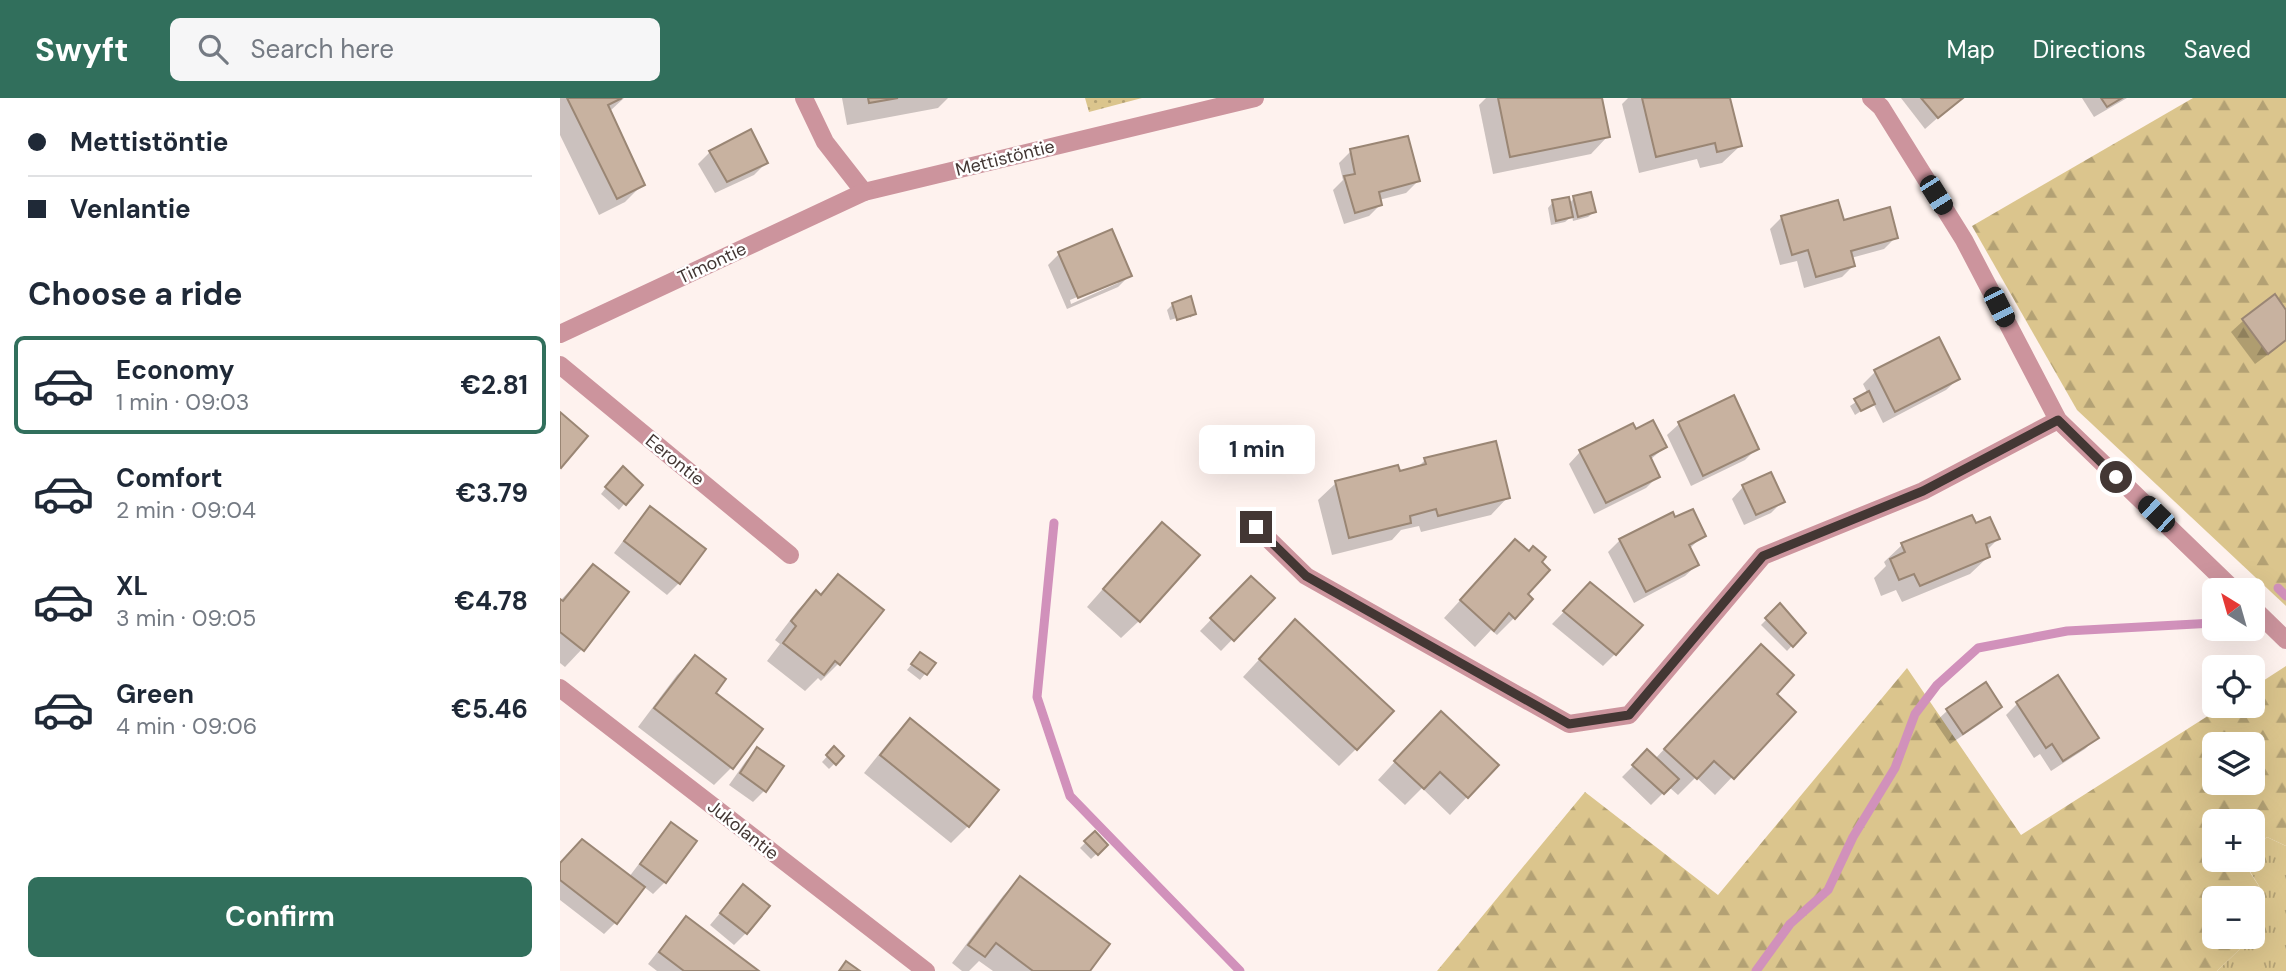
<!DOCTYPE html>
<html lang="en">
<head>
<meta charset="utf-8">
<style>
  body { margin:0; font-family:"DM Sans",sans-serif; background:#f6f6f7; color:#1f2937; height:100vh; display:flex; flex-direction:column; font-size:26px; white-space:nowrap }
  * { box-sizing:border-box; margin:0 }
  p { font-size:23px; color:#747a83 }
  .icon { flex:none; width:38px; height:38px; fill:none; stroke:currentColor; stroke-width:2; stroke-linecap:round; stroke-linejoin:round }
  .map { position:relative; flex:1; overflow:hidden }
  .side { display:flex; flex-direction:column; background:#fff; width:560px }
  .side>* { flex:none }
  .top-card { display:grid; align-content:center; height:154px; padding:0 28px; background:#fff }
  .needle { width:46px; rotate:323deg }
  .fabs { position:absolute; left:1642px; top:480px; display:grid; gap:14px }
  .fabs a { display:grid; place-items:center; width:63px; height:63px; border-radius:10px; background:#fff; box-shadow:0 7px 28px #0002; font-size:35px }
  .end { position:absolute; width:32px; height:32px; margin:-16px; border:9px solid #433734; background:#fff; box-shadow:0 0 0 4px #fff }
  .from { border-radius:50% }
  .bubble { position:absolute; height:49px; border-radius:10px; background:#fff; box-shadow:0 7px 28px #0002; font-size:23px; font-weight:700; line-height:49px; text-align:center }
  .car { position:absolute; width:21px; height:42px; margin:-21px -10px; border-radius:9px; box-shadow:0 0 5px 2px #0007; background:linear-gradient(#222 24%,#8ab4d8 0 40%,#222 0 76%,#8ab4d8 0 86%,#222 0) }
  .top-card b { display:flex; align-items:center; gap:24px; height:66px; font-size:26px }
  .top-card b+b { border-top:2px solid #e0e1e3 }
  .top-card i { width:18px; height:18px; background:#1f2937 }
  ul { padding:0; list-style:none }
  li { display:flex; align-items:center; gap:21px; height:98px; margin:0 14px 10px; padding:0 14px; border:4px solid transparent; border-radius:10px }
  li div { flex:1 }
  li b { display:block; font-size:26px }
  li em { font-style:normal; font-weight:700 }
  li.selected { border-color:#316f5c }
  li>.icon { width:63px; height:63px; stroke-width:1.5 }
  h2 { padding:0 28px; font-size:32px; line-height:84px }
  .primary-button { display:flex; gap:14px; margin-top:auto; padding:14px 28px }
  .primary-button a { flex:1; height:80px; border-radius:10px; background:#316f5c; color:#fff; font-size:28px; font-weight:700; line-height:80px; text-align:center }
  header { display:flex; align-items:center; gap:42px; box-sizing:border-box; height:98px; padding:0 35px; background:#316f5c; color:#fff }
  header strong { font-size:33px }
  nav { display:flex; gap:38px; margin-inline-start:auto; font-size:24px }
  .search { width:490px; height:63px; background:#f6f6f7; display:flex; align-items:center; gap:18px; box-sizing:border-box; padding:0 24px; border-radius:10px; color:#747a83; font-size:26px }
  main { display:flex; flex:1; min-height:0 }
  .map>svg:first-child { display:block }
  .grass { fill:url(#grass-tufts) }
  .forest { fill:url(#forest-firs); fill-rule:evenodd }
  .park { fill:url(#park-dots) }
  .shadow { fill:#0003; fill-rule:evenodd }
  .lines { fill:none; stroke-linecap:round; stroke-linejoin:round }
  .stream { stroke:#d191bb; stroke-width:9 }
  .building { fill:#c8b2a0; stroke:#9a8674; stroke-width:2 }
  .minor { stroke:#cc949d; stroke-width:18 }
  .route { stroke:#433734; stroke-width:9 }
  .labels { text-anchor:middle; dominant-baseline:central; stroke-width:5; stroke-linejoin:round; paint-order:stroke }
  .street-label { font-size:18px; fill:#433734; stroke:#fff }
</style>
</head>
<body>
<header>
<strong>Swyft</strong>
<div class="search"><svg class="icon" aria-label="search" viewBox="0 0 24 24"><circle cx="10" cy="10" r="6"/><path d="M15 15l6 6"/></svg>Search here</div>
<nav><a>Map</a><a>Directions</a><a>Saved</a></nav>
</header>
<main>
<section class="side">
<div class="top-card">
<b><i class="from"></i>Mettistöntie</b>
<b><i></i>Venlantie</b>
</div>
<h2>Choose a ride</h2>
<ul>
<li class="selected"><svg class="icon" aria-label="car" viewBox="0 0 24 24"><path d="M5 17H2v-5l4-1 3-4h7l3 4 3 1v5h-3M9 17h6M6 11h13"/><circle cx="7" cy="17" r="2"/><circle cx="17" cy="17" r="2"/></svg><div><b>Economy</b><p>1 min · 09:03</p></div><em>€2.81</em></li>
<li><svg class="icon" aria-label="car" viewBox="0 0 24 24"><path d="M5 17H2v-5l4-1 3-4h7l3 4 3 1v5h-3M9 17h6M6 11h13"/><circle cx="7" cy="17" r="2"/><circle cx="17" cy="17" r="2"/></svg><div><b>Comfort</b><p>2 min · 09:04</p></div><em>€3.79</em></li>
<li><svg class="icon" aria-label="car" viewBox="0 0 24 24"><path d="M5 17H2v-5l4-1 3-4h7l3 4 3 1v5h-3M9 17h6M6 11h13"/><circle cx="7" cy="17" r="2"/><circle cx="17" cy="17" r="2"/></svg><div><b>XL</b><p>3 min · 09:05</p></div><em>€4.78</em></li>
<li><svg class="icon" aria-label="car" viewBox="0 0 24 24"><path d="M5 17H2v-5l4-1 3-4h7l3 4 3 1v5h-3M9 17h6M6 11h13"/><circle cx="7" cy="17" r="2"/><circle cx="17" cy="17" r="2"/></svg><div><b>Green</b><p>4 min · 09:06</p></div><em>€5.46</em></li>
</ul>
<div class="primary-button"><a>Confirm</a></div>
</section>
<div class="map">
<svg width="1726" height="873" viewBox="0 0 1726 873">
  <defs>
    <pattern id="grass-tufts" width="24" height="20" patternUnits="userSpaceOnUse" patternTransform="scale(1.75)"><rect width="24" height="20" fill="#dbc58d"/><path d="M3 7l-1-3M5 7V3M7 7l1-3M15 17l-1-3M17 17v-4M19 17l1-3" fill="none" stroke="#b3a174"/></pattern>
    <pattern id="forest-firs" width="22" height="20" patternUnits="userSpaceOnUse" patternTransform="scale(1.75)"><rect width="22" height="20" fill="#dbc58d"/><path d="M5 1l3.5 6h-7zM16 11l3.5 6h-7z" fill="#b3a174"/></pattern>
    <pattern id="park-dots" width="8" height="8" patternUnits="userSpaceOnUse" patternTransform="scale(1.75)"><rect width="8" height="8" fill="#dbc58d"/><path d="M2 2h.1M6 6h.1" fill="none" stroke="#b3a174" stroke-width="1.8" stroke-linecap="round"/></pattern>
  </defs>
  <rect width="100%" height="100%" fill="#fef2ee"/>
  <path class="grass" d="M1707,739l19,9v125h-69l48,-46 -1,-31 -20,-32 3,-3h5v-6z"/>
  <g class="forest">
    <path d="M1633,0h93v508l-209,-196 -105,-184z"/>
    <path d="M1726,568v180l-19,-9 -15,16v-32h-38v38h33l-3,4 20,31 1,31 -48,46h-780l148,-179 133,103 189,-227 114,167 204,-130h27v-17zM1654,646h38v38h-38zM1654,800h38v38h-38z"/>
  </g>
  <path class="park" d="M525,0h57l-53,14z"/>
  <g class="shadow">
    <path d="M0,0h64l-14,13 33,73 -18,18 -26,13 -39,-80z"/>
    <path d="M282,0h106l-10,10 -91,17z"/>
    <path d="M926,0h114l8,38 -17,18 -98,20 -14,-69z"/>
    <path d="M1068,0h101l11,48 -18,17 -22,5 -3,-9 -58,14 -17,-69z"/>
    <path d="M1341,0h59l-35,31z"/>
    <path d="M1522,0h45l-33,19z"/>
    <path d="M791,53l67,30 -12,12 -27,7 1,5 -11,11 -25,8 -11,-34 10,-10 -4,-17z"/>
    <path d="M150,54l56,11 -12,12 -39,18 -17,-29z"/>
    <path d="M1014,100l20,14 -6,5 -15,4 -1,-5 -7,6 -14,3 -3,-17 5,-6 16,2z"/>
    <path d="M1222,119l60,5 54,15 -12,12 -33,9 2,8 -11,11 -38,11 -7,-27 -17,4 -10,-36z"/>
    <path d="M499,156l71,21 -12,12 -51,22 -19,-44zM558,182v3l-47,21 -1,-4z"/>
    <path d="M1714,199l12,16v28l-31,23 -24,-32 12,-11z"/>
    <path d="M613,206l21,10 -4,4v-4l-20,6 -3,-10z"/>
    <path d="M1378,241l20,40 -12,11 -63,33 -10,-20 -18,12 -5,-9 18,-12 -5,-10 12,-12z"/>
    <path d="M1119,326l78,24 -12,12 -54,26 -24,-51z"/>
    <path d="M1075,333l30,16 -15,13 8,16 -12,12 -52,26 -25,-50 11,-12z"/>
    <path d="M865,362l83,37 -17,18 -70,17 -2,-6 -18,4 -9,10 -60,15 -14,-55 18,-17 81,-15z"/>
    <path d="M57,376l23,11 -21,25 -18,-16z"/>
    <path d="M1183,389l40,14 -12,12 -27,12 -12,-26z"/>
    <path d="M91,410l53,41 -25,34 -12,12 -53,-42 25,-33z"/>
    <path d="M1411,419l4,8 23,14 -12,12 2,6 -18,17 -68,28 -6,-12 -15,6 -7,-18 12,-12 -2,-4 18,-17z"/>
    <path d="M1115,422l29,15 -15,14 8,16 -12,11 -51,27 -26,-51 12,-12z"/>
    <path d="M585,443l-6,80 -18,17 -34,-31z"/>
    <path d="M938,461l27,35 -11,24 -17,17 -6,-5 -16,17 -31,-29z"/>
    <path d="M33,468l-11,83 -17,18 -5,-4v-62z"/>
    <path d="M278,478l1,87 -18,18 -3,-3 -13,13 -38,-30 13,-17 -5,-4 23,-30 18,-18 3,3z"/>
    <path d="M691,480l21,20 -51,53 -21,-20z"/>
    <path d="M1030,487l25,69 -12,12 -51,-42z"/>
    <path d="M1220,508l24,27 -17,18 -26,-26z"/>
    <path d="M718,541l78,110 -17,17 -96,-89z"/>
    <path d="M360,556l13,10 -13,16 -13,-10z"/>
    <path d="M135,559l19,36 47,36 -30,39 -17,17 -76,-58 39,-52z"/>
    <path d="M1183,566l51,48 -79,83 -19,-18 -18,18 -9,-8 -18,18 -29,-28 25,-25 8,7z"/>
    <path d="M1425,587l15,22 -11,11 -39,26 -15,-22 12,-11z"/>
    <path d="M1458,605l78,35 -11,11 -34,22 -11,-17 -6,4 -28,-43z"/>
    <path d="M350,622l58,106 -17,17 -87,-70 28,-35z"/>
    <path d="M863,633l74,34 -47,50 -28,-27 -17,17 -27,-25z"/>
    <path d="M197,651l8,41 -12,12 -24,-17 17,-24z"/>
    <path d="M274,651l8,7 -13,13 -7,-7z"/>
    <path d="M111,727l-6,57 -12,12 -10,-8 -27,36 -12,12 -44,-34v-36l69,13 31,-41z"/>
    <path d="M535,735l11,12 -15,14 -11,-11z"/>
    <path d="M460,780l88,67 -20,26h-95l-14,-10 -10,10h-7l-10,-8 51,-67z"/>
    <path d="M183,788l3,47 -12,12 -24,-20z"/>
    <path d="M126,820l70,53h-99l-9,-7 27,-34z"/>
  </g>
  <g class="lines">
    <g class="stream">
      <path d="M494,425l-17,174 33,99 170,175"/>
      <path d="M1718,490l8,8"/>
      <path d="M1196,873l34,-47 38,-34 25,-53 42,-69 20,-54 22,-29 41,-37 89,-17 147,-8"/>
    </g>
  </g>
  <g class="building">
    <path d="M7,0h55l-14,7 37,80 -28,14z"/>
    <path d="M308,0h30l-29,5z"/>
    <path d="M938,0h104l8,39 -100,20z"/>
    <path d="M1082,0h88l12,48 -25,6 -2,-9 -59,14z"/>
    <path d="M1361,0h42l-25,20z"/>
    <path d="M1541,0h21l-15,9z"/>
    <path d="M191,31l17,34 -41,19 -18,-31z"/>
    <path d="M848,38l12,45 -41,11 3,13 -27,8 -11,-37 11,-2 -5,-25z"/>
    <path d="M1031,94l5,20 -18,5 -5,-21z"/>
    <path d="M1009,99l4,20 -17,4 -4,-21z"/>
    <path d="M1278,102l6,20 46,-13 8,31 -47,13 4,15 -39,11 -8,-27 -16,5 -11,-39z"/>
    <path d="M552,131l20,47 -54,22 -20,-46z"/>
    <path d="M1715,196l11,16v30l-18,14 -26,-35z"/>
    <path d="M631,198l5,18 -19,6 -5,-17z"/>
    <path d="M1379,239l21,42 -65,33 -21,-42z"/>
    <path d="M1309,293l6,13 -14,7 -7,-12z"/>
    <path d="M1174,297l25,54 -56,27 -25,-54z"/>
    <path d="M0,314l28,24 -27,32 -1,-1z"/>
    <path d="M1093,322l14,27 -17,9 10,21 -54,26 -27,-53 54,-27 3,6z"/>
    <path d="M936,343l14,57 -72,18 -2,-7 -26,7 1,7 -62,15 -14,-57 63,-16 2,6 26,-7 -2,-6z"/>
    <path d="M63,368l20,19 -17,20 -21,-18z"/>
    <path d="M1211,374l14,30 -29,13 -14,-30z"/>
    <path d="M90,408l56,43 -26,35 -56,-43z"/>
    <path d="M1133,411l13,27 -17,9 10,20 -53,27 -27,-53 54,-27 2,5z"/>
    <path d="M1412,417l4,8 14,-6 10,22 -14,5 4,13 -70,29 -6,-12 -15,6 -9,-21 15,-7 -4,-9z"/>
    <path d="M602,424l38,33 -60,67 -37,-33z"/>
    <path d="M955,441l14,12 4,-5 13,11 -4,5 8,8 -22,24 5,5 -18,20 -6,-6 -15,18 -34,-31z"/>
    <path d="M33,466l36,28 -45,59 -24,-19v-33l3,2z"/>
    <path d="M278,476l46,36 -44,55 -5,-4 -11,14 -41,-32 13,-17 -5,-5 25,-31 5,5z"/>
    <path d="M691,478l24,22 -41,43 -24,-23z"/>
    <path d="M1030,484l53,43 -27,30 -53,-44z"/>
    <path d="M1220,505l26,30 -13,14 -28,-29z"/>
    <path d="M735,521l99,92 -37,39 -98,-91z"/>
    <path d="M1201,546l33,31 -17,19 19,18 -62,67 -20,-18 -17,18 -33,-30z"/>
    <path d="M360,554l16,11 -9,12 -16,-11z"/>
    <path d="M135,557l31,24 -10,14 47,36 -30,40 -79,-61z"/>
    <path d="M1498,577l41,63 -36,23 -11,-17 -6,4 -30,-46z"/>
    <path d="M1426,584l16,25 -39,27 -17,-25z"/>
    <path d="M881,613l58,54 -31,33 -28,-26 -16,17 -30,-28z"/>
    <path d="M350,620l89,72 -30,37 -89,-72z"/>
    <path d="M274,648l10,10 -8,9 -10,-10z"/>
    <path d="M197,649l27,19 -18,26 -26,-19z"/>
    <path d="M1087,651l32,30 -15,15 -32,-29z"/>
    <path d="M111,724l26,19 -31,42 -26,-19z"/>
    <path d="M535,733l13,14 -10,10 -14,-14z"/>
    <path d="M22,741l63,48 -28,37 -57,-44v-17z"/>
    <path d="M460,778l90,68 -20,27h-57l-37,-28 -11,14 -17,-12z"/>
    <path d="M183,786l27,22 -23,28 -27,-21z"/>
    <path d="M126,818l73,55h-75l-25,-19z"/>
    <path d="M286,863l14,10h-21z"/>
  </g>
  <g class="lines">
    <g class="minor">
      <path d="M244,0l21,44 39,50 391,-94"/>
      <path d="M1311,0l10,9 83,133 94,180 176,170"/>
      <path d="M0,236l304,-142"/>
      <path d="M0,267l230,190"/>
      <path d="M696,429l50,49 263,148 60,-9 134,-159 160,-65 135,-71"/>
      <path d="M1692,509l34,33"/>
      <path d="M0,590l366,283"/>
    </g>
  </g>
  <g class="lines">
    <path class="route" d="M696,429l50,49 263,148 60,-9 134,-159 160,-65 135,-71 58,57"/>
  </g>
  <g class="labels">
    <g class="street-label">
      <text transform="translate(445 60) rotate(-14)">Mettistöntie</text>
      <text transform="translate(152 165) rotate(-25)">Timontie</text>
      <text transform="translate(115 362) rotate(39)">Eerontie</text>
      <text transform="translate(183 732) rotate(38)">Jukolantie</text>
    </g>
  </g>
</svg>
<div class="fabs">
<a><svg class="needle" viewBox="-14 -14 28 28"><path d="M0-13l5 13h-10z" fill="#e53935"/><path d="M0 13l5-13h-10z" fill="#747a83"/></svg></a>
<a><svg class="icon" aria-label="locate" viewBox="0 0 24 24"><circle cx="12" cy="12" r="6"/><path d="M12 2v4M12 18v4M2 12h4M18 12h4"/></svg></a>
<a><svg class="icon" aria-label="layers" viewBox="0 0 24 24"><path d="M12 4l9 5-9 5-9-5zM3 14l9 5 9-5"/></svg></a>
<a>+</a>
<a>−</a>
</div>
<i class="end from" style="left:1556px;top:379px"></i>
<i class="end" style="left:696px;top:429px"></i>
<div class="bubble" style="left:639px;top:327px;width:116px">1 min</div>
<i class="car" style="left:1376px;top:97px;rotate:148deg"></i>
<i class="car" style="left:1439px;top:209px;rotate:153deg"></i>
<i class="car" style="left:1596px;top:416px;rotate:314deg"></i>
</div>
</main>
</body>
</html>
